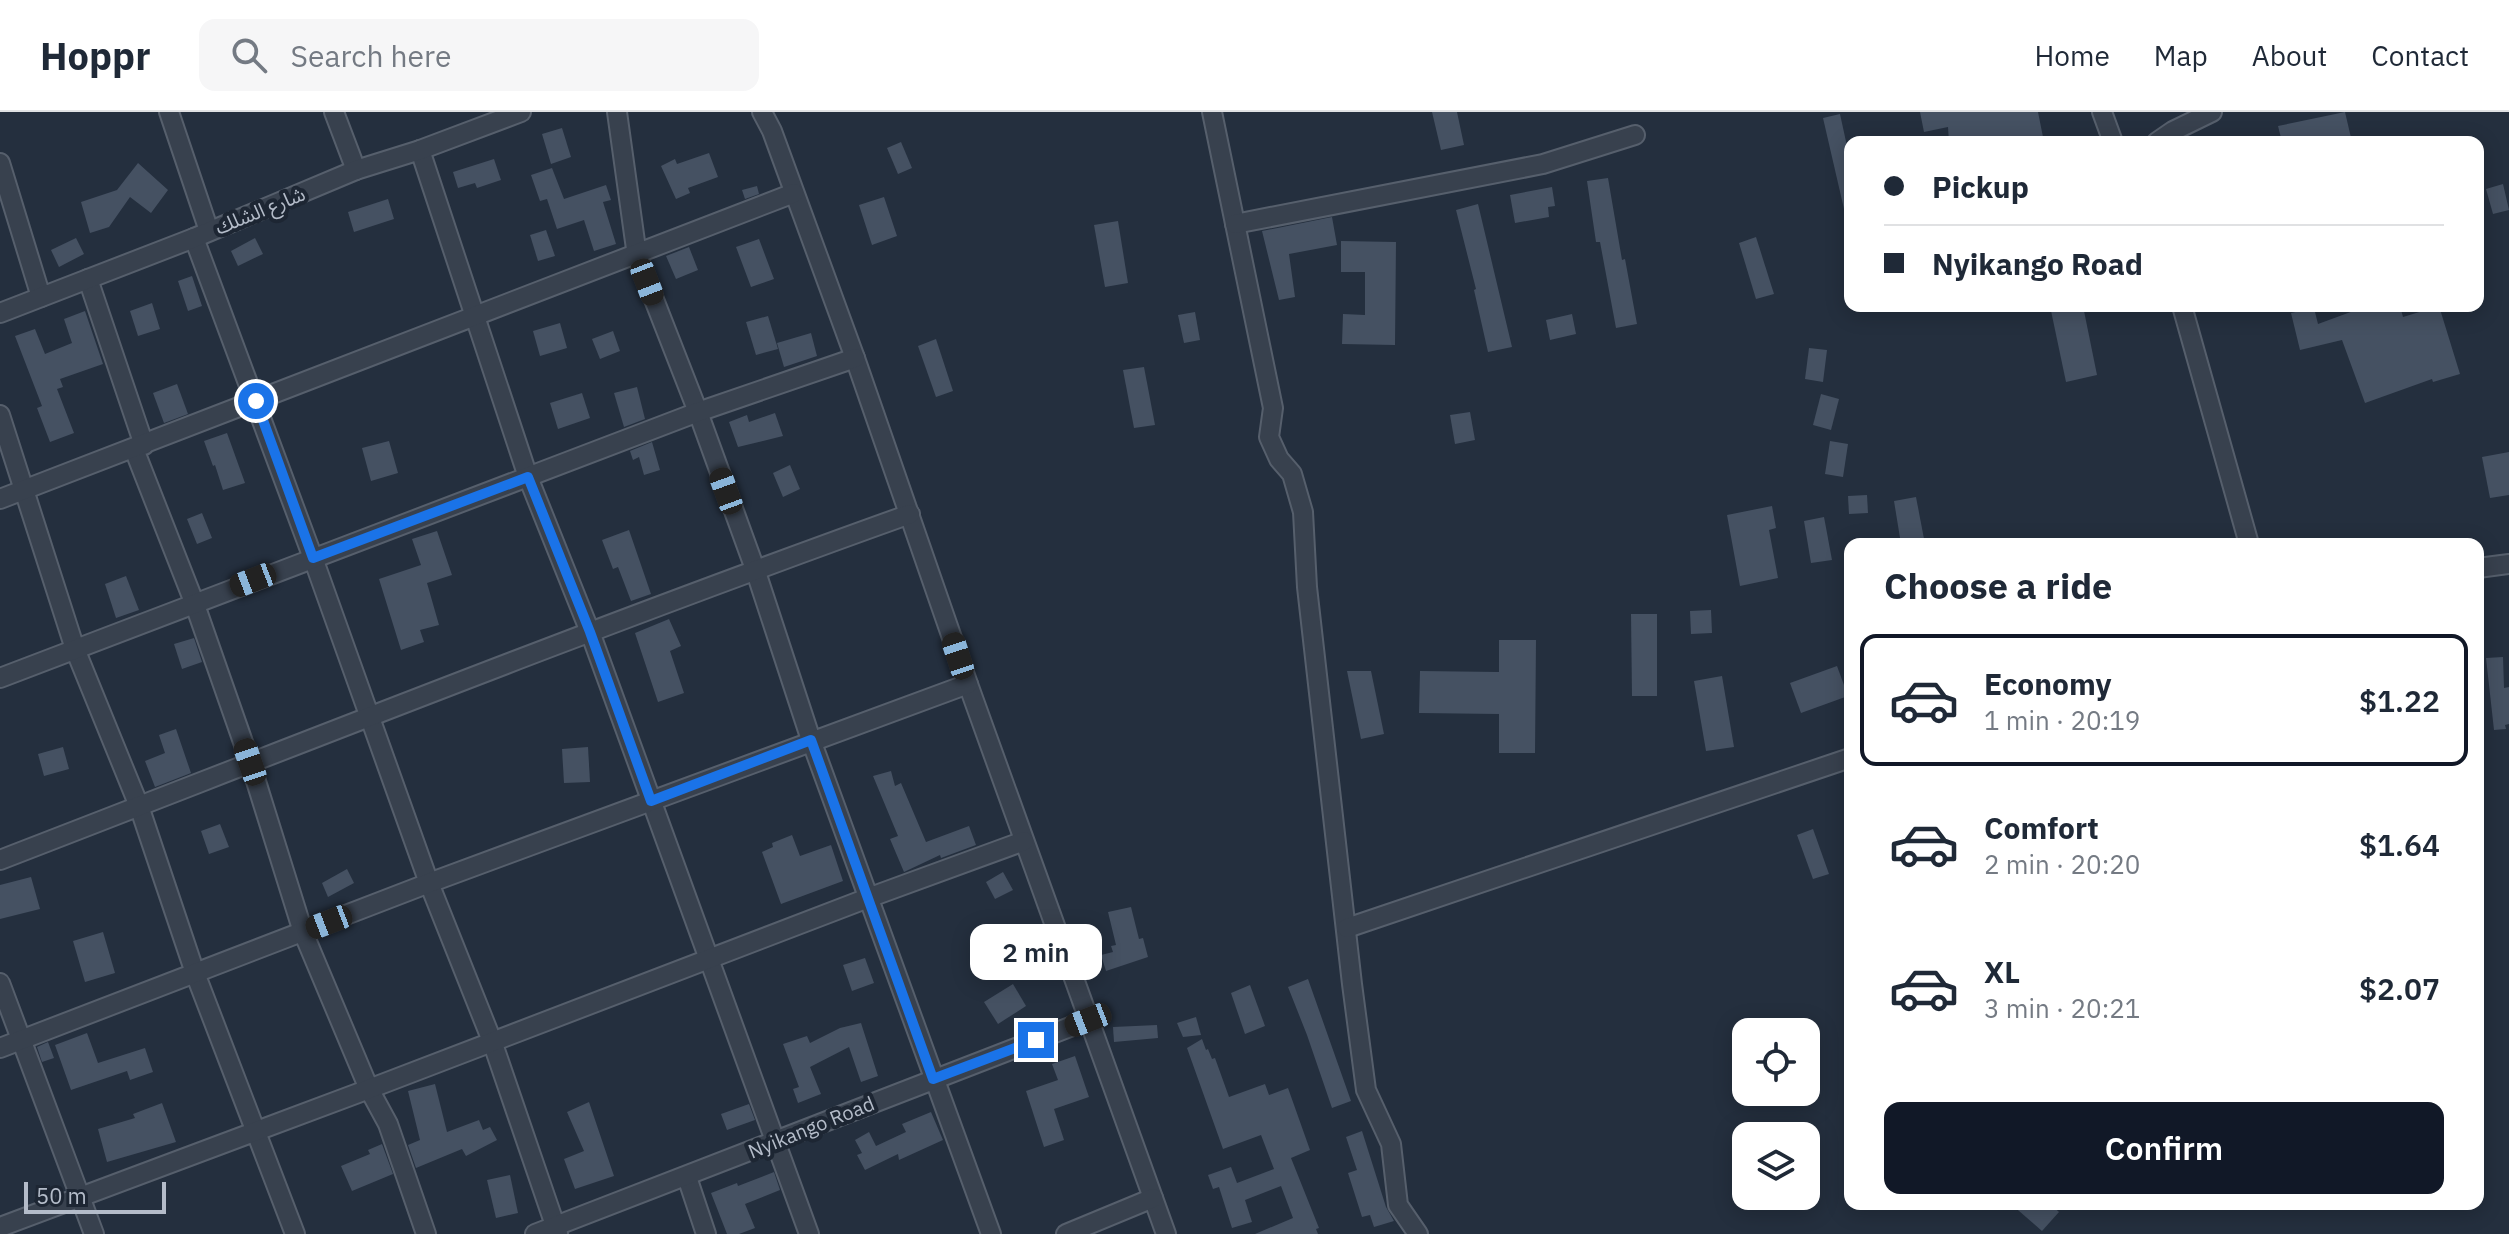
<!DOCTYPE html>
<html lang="en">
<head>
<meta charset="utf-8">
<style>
  body { margin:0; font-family:"IBM Plex Sans","Noto Sans Arabic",sans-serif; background:#f6f6f7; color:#1f2937; height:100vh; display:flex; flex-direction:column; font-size:30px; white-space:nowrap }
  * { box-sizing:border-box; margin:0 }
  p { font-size:26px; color:#747a83 }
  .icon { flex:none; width:44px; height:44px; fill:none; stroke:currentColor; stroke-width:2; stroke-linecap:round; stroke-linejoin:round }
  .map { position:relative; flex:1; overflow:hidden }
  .sheet { position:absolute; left:1844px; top:426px; width:640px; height:672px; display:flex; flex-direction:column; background:#fff; border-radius:16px; box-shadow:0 4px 20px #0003 }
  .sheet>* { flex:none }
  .guide { position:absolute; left:1844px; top:24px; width:640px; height:176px; border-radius:16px; box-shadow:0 4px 20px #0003; display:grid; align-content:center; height:176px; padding:0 40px; background:#fff }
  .buttons { position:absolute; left:1732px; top:906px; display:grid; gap:16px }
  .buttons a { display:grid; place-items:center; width:88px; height:88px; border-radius:16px; background:#fff; box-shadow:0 4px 20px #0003; font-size:40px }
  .scale { position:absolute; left:24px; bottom:20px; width:142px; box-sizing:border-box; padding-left:8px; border:4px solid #b4bcc9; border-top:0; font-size:22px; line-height:28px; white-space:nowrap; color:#b4bcc9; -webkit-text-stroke:6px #1d2633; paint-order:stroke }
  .end { position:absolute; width:36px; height:36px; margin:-18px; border:10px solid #1a73e8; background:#fff; box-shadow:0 0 0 4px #fff }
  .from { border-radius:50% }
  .bubble { position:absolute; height:56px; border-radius:16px; background:#fff; box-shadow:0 4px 20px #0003; font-size:26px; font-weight:600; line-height:56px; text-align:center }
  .car { position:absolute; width:24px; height:48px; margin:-24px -12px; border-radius:10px; box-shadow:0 0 6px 2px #0007; background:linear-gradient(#222 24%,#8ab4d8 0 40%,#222 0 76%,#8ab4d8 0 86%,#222 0) }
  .guide b { display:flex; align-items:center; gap:28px; height:76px; font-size:30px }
  .guide b+b { border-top:2px solid #e0e1e3 }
  .guide i { width:20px; height:20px; background:#1f2937 }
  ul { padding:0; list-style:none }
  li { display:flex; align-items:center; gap:24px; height:132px; margin:0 16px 12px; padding:0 24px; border:4px solid transparent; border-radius:16px }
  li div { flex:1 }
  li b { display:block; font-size:30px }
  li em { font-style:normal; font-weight:600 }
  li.active { border-color:#111827 }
  li>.icon { width:72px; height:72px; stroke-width:1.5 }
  h2 { padding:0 40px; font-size:36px; line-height:96px }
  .action { display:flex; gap:16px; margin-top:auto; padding:16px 40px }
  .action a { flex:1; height:92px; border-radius:16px; background:#111827; color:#fff; font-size:32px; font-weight:600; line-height:92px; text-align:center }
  header { display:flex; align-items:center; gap:48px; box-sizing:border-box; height:112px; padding:0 40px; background:#fff; border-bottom:2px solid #e0e1e3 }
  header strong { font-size:38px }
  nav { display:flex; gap:44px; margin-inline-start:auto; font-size:28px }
  .search { width:560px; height:72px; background:#f6f6f7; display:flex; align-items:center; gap:20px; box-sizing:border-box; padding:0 28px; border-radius:16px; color:#747a83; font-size:30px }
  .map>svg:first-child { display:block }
  .building { fill:#455162 }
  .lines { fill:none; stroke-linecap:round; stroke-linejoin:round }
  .minor-casing { stroke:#565f6c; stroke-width:22 }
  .minor { stroke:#38414e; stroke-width:18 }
  .route { stroke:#1a73e8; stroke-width:10 }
  .labels { text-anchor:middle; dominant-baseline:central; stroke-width:8; stroke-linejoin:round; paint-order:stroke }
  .street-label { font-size:20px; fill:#b4bcc9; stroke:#1d2633 }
</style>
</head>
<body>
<header>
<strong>Hoppr</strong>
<div class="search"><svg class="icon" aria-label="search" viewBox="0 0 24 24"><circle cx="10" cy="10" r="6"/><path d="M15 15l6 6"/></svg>Search here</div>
<nav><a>Home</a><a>Map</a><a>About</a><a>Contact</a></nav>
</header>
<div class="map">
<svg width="2509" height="1122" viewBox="0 0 2509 1122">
  <rect width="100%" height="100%" fill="#242f3e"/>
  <g class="building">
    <path d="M1432,0h25l7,33 -23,5z"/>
    <path d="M1920,0h118l6,30h-95l-1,-15 -24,5z"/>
    <path d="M2345,0l7,30h-70l-4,-16z"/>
    <path d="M1840,2l10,46v48l-6,1 -21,-91z"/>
    <path d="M562,16l9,29 -20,7 -9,-30z"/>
    <path d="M901,30l11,26 -14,6 -11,-26z"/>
    <path d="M709,41l9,24 -30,11 2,5 -14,6 -15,-33 14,-7 2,5z"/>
    <path d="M494,47l7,21 -24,8 -2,-5 -17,5 -5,-16z"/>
    <path d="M138,51l30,27 -17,23 -21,-16 -21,30 -19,6 -9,-31 36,-12z"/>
    <path d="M552,56l12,31 42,-14 5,15 -8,2 13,42 -22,7 -10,-31 -27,9 -10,-30 -7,2 -9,-26z"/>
    <path d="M1608,66l14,82 3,-1 12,65 -21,4 -16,-86h-4l-9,-61z"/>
    <path d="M2503,72l6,26 -16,4 -7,-25z"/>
    <path d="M757,74l2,8 -14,5 -3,-9z"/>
    <path d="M1552,75l3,19 -7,1 1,10 -34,6 -5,-28z"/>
    <path d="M884,85l13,39 -25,9 -13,-40z"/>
    <path d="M388,87l6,20 -40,13 -6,-20z"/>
    <path d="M1478,92l34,143 -24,5 -14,-62 2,-1 -20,-79z"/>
    <path d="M1332,105l5,28 -48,9 6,43 -16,3 -17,-69z"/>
    <path d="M1118,109l10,62 -23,4 -11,-62z"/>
    <path d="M546,118l9,26 -17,5 -8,-26z"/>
    <path d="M1756,125l18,57 -18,5 -17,-56z"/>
    <path d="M76,126l8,16 -25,13 -8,-17z"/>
    <path d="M255,126l8,16 -25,12 -7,-15z"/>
    <path d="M759,127l15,40 -23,8 -15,-40z"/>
    <path d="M1341,129l55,1 -1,103 -53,-1 1,-30 22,1v-43h-24z"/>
    <path d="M689,135l9,23 -22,9 -10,-23z"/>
    <path d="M192,164l10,30 -14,5 -10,-30z"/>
    <path d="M152,191l8,26 -22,7 -8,-25z"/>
    <path d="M2050,194h33l14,69 -31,7z"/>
    <path d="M2367,194h33l3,11 36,-11 21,68 -27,8 -1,-3 -67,24 -23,-63 -42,10 -9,-37 23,-5 4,16z"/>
    <path d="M85,199l18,53 -43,15 3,8 -6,2 17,44 -24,9 -13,-34 5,-2 -27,-70 20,-7 10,25 27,-11 -8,-24z"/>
    <path d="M1195,200l5,28 -16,3 -6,-28z"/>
    <path d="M1572,202l4,20 -26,6 -4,-20z"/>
    <path d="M768,204l10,33 -22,6 -10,-33z"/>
    <path d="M560,211l7,25 -27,8 -7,-25z"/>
    <path d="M613,219l7,20 -20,8 -8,-20z"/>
    <path d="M811,221l6,23 -33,11 -7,-24z"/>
    <path d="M936,227l17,52 -17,6 -18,-51z"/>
    <path d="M1809,236l18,2 -4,32 -18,-3z"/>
    <path d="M1144,255l11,58 -21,3 -11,-58z"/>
    <path d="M177,272l11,30 -24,9 -11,-30z"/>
    <path d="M637,275l8,32 -21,8 -10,-34z"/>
    <path d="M582,281l8,25 -32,11 -8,-26z"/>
    <path d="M1821,282l18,5 -8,31 -18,-5z"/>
    <path d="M1470,300l5,28 -20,4 -5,-29z"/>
    <path d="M775,301l8,23 -45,11 -9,-25 18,-7 2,7z"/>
    <path d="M227,321l18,50 -22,7 -8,-25 -2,1 -9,-25z"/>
    <path d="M389,329l9,32 -27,8 -9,-33z"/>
    <path d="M1830,329l18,3 -5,33 -18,-3z"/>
    <path d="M652,330l8,28 -16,5 -5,-18 -6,3 -3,-9z"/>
    <path d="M2509,340v43l-19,3 -8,-41z"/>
    <path d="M790,353l10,24 -17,8 -10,-24z"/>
    <path d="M1867,383l1,18 -19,1 -1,-18z"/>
    <path d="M1916,385l9,47h-24l-7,-43z"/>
    <path d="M1772,394l4,22 -7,2 9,48 -38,8 -13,-71z"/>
    <path d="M202,401l10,25 -15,6 -10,-25z"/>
    <path d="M1824,405l8,43 -21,3 -7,-42z"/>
    <path d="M629,418l22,64 -20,7 -13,-34 -5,2 -11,-29z"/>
    <path d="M437,419l15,44 -25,8 12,42 -19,5 4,12 -23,8 -22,-71 42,-14 -9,-26z"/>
    <path d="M126,464l13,34 -23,8 -11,-34z"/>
    <path d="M1711,498l1,23 -21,1 -1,-23z"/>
    <path d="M1631,502h26v82h-25z"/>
    <path d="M669,507l12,27 -11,5 14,42 -26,9 -23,-69z"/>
    <path d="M194,526l8,24 -20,7 -8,-25z"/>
    <path d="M1499,528h37l-1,113h-36v-39l-80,-1 1,-42 79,1z"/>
    <path d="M2503,545l1,31 5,-1v37l-4,1 1,4 -12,1 -8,-72z"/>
    <path d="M1837,554l11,30 -47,17 -11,-30z"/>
    <path d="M1347,559h24l13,63 -23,5z"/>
    <path d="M1722,564l12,71 -28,4 -12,-70z"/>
    <path d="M176,617l15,44 -36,14 -10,-26 20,-8 -6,-18z"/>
    <path d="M63,635l6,22 -25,7 -6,-22z"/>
    <path d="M588,635l2,35 -26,1 -2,-34z"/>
    <path d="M891,659l4,15 6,-3 25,59 43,-16 7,19 -35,13 -1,-3 -36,17 -14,-33 8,-3 -25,-60z"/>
    <path d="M220,712l9,23 -20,7 -8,-23z"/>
    <path d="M1813,717l16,45 -16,5 -16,-44z"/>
    <path d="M792,723l8,21 31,-11 12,36 -62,23 -19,-52 11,-5 -1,-4z"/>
    <path d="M347,757l7,14 -26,14 -6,-14z"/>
    <path d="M1003,760l10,18 -18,9 -9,-17z"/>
    <path d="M31,765l9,32 -40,10v-34z"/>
    <path d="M1131,795l8,32 4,-1 5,19 -42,14 -5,-16 12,-3 -2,-6 5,-1 -8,-33z"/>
    <path d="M103,820l12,41 -30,9 -12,-41z"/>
    <path d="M865,846l9,25 -22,8 -9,-26z"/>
    <path d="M1308,867l43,122 -19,7 -25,-73 -19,-48z"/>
    <path d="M1013,872l13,22 -28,18 -14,-22z"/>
    <path d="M1250,873l15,41 -20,8 -14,-41z"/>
    <path d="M1196,905l5,18 -18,2 -6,-14z"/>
    <path d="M861,911l17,53 -17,6 -12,-35 -39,20 11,27 -23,9 -5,-14 6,-2 -16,-43 24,-8 3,7 30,-15z"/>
    <path d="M1157,913l1,13 -44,4 -1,-15z"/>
    <path d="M87,921l11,30 47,-15 8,24 -23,8 -3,-9 -56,19 -16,-45z"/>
    <path d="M1202,927l4,11 2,-1 4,10 3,-1 14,39 36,-13 4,11 19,-7 22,62 -19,8 28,70 -3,1 2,5h-63l38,-16 -12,-32 -36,14 7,22 -20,6 -13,-41 -6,2 -5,-14 23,-8 6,16 37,-14 -13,-34 -38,14 -36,-101z"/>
    <path d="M48,930l6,16 -12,4 -5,-15z"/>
    <path d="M1075,944l14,41 -35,12 10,31 -20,7 -18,-56 32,-11 -6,-16z"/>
    <path d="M435,972l12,48 32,-12 4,10 7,-3 7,13 -31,16 -4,-7 -46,19 -8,-23 12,-5 -12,-49z"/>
    <path d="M589,990l25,74 -39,13 -11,-30 20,-8 -17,-39z"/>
    <path d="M162,991l14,39 -69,20 -9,-33 37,-11 -2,-4z"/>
    <path d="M749,992l6,16 -28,10 -6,-16z"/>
    <path d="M931,1000l12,28 -44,20 -1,-6 -33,16 -8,-15 5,-2 -7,-13 14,-8 7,14 30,-14 -4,-8z"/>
    <path d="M1362,1019l24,76 8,14 -20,6 -4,-12 -8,2 -14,-44 9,-3 -11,-33z"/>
    <path d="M382,1032l11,30 -41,17 -11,-25 29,-12 -2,-4z"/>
    <path d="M774,1060l6,18 -35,14 10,24 -16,6h-12l-16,-41 26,-10 1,3z"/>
    <path d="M510,1063l8,38 -22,5 -9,-38z"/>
    <path d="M2011,1092h39l9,8 -17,19z"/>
  </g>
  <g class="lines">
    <g class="minor-casing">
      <g id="minor">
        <path d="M169,0l40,119"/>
        <path d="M334,0l22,58"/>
        <path d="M617,0l20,144 61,156 57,157 56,171 180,494"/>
        <path d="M762,0l10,19 83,227 113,326 198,550"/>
        <path d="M1212,0l61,296 -4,29 10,22 13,15 11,38 4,75 45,397 14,106 25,54 7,61 20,29"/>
        <path d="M2102,0l11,30"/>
        <path d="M2157,30l16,-11 39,-19"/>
        <path d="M420,38l108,327 62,155 219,602"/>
        <path d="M0,51l41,134"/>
        <path d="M1235,112l308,-60 92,-29"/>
        <path d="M194,126l119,320 116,325 63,158 66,193"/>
        <path d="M88,167l56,166"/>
        <path d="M2182,194l67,238"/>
        <path d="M0,201l194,-75 162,-68 64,-20 101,-38"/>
        <path d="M0,303l75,234 64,157 56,167 100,261"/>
        <path d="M134,337l60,153 56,160 53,170 66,157 19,35 38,110"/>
        <path d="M0,387l794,-306"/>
        <path d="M2478,456l31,-4"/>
        <path d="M0,566l698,-266 157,-54"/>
        <path d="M0,748c303,-117 605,-237 910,-346"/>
        <path d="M1347,816l503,-170"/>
        <path d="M0,871l94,251"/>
        <path d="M0,936l429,-165 539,-199"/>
        <path d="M687,1065l19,57"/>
        <path d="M0,1115l369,-138 499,-191 156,-57"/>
        <path d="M535,1122l553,-214"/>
        <path d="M1066,1122l87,-36"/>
      </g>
    </g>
    <use href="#minor" class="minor"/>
  </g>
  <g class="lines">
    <path class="route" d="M256,289l57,157 215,-81 62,155 61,169 160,-61 122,339 103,-39"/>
  </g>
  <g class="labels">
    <g class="street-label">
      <text transform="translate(260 98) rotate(-22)">شارع الشلك</text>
      <text transform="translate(811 1015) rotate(-22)">Nyikango Road</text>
    </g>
  </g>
</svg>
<div class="buttons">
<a><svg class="icon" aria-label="locate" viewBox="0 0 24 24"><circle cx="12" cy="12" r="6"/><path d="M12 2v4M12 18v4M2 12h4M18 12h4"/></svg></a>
<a><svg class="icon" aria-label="layers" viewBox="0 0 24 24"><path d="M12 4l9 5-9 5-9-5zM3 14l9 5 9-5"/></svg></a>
</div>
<div class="scale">50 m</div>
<i class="end from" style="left:256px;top:289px"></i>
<i class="end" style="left:1036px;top:928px"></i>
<div class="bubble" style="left:970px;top:812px;width:132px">2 min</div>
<i class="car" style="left:647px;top:170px;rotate:159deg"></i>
<i class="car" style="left:726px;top:379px;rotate:340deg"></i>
<i class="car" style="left:253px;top:468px;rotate:249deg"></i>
<i class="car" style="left:958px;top:544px;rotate:342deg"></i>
<i class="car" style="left:250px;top:650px;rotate:341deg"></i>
<i class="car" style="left:329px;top:810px;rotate:249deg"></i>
<i class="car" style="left:1088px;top:908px;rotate:249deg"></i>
<div class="guide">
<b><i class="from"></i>Pickup</b>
<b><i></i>Nyikango Road</b>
</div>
<section class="sheet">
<h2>Choose a ride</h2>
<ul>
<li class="active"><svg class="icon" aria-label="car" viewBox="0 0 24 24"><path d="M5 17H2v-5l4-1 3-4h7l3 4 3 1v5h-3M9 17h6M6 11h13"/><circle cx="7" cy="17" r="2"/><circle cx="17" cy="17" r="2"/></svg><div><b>Economy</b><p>1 min · 20:19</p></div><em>$1.22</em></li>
<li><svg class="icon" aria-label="car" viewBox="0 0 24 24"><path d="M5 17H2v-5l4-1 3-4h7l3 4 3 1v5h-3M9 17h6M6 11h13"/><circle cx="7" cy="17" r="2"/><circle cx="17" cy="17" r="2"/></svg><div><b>Comfort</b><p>2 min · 20:20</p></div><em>$1.64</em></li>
<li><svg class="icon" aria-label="car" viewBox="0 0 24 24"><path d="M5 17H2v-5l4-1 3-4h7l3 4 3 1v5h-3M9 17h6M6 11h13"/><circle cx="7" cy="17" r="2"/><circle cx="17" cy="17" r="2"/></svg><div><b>XL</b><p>3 min · 20:21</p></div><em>$2.07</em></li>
</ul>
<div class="action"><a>Confirm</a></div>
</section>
</div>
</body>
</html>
